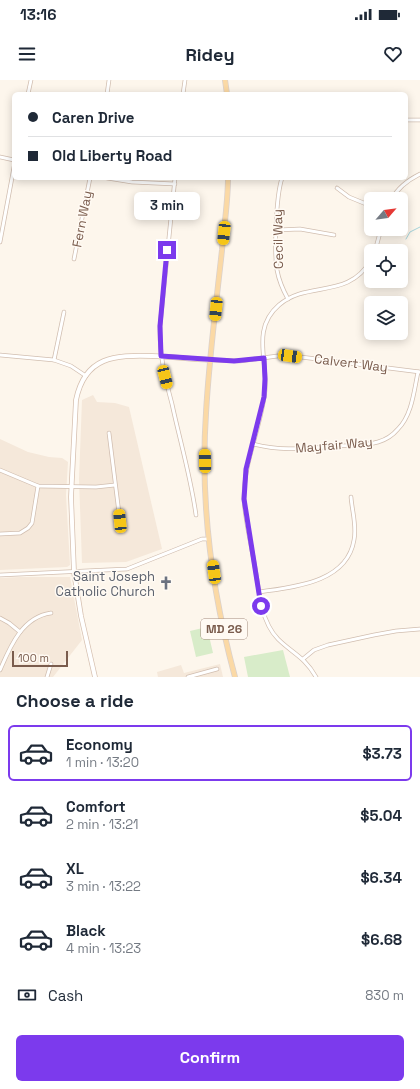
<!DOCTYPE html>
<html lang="en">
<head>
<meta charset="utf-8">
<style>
  body { margin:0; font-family:"Space Grotesk",sans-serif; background:#f2f2f3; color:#1f2937; height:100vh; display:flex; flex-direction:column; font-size:15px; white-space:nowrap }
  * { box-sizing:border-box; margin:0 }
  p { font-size:13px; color:#747a83 }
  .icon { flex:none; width:22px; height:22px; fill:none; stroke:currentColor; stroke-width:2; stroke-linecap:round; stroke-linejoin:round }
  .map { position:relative; height:597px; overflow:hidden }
  .drawer { display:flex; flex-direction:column; background:#fff; flex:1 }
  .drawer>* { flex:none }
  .guide { position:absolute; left:12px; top:12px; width:396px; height:88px; border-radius:6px; box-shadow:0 2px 10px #0003; display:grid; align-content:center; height:88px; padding:0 16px; background:#fff }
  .needle { width:26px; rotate:62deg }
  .controls { position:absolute; left:364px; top:112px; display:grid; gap:8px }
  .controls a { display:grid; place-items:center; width:44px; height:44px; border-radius:6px; background:#fff; box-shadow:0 2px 10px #0003; font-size:20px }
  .scale { position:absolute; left:12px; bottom:10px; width:56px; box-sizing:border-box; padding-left:4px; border:2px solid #7a5c4d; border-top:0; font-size:11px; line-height:14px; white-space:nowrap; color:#7a5c4d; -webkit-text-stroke:3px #fffaf3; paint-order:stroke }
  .end { position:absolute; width:18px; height:18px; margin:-9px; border:5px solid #7c3aed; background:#fff; box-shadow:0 0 0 2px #fff }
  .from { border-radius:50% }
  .bubble { position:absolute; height:28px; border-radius:6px; background:#fff; box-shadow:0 2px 10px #0003; font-size:13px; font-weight:600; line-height:28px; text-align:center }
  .car { position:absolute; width:12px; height:24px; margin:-12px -6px; border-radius:5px; box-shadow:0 0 3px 1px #0007; background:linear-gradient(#f5c518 24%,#345 0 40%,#f5c518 0 76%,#345 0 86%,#f5c518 0) }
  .guide b { display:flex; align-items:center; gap:14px; height:38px; font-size:15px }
  .guide b+b { border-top:1px solid #e0e1e3 }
  .guide i { width:10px; height:10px; background:#1f2937 }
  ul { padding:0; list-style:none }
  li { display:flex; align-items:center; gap:12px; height:56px; margin:0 8px 6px; padding:0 8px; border:2px solid transparent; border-radius:6px }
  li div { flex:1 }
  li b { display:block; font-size:15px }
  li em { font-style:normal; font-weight:600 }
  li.selected { border-color:#7c3aed }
  li>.icon { width:36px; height:36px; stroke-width:1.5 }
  h2 { padding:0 16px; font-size:18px; line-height:48px }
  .pay { display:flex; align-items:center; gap:10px; height:44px; padding:0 16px; font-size:15px }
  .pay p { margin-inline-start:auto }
  .action { display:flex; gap:8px; margin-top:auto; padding:8px 16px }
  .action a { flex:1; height:46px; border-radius:6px; background:#7c3aed; color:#fff; font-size:16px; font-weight:600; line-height:46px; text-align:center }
  .status { display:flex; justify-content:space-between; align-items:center; height:28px; padding:0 20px; background:#fff; direction:ltr }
  .status svg { height:11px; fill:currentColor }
  header { display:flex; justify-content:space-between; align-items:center; height:52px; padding:0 16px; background:#fff; font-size:18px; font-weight:600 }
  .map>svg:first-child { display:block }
  .residential { fill:#f5e8da }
  .green { fill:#d8ecc9 }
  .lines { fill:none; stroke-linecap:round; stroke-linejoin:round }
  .stream { stroke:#a5d3da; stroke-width:1 }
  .street-casing { stroke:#d1beb0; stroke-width:4.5 }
  .secondary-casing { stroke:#d6c0b0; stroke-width:5.5 }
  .primary-casing { stroke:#dad1cd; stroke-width:6 }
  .street { stroke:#fff; stroke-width:3 }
  .secondary { stroke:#fff; stroke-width:4 }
  .primary { stroke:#fbd9a5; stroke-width:4.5 }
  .route { stroke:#7c3aed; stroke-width:5 }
  .labels { text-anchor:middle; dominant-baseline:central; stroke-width:3; stroke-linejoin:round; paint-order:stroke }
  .shield { fill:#fffaf3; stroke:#a28b7f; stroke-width:1 }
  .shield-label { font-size:12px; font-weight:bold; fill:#7a5c4d }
  .street-label { font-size:13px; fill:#7a5c4d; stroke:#fffaf3 }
  .worship-label { font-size:13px; fill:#5b616d; stroke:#fffaf3; text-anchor:end }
</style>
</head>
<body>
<div class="status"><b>13:16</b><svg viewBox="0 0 49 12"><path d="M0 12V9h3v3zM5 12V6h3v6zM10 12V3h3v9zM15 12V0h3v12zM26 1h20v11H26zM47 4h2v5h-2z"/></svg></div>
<header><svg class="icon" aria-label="menu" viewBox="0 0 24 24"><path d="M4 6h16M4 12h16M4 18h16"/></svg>Ridey<svg class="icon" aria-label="heart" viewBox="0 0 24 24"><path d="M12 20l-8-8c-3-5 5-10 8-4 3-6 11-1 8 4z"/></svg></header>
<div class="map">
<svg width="420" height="597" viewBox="0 0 420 597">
  <rect width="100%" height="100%" fill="#fdf6ec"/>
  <g class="residential">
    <path d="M93,315l4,7 18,1 14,4 33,142 -36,13 -44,1 -3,-84 3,-79z"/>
    <path d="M0,359l28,13 21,5 13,1 6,4 -2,33 4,70 -3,2 -67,3z"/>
    <path d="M20,497h50l12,63 -29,37h-53v-99z"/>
    <path d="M220,584l3,13h-65l-1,-5 24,-7 3,8z"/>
  </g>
  <g class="green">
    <path d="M207,547l6,26 -17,4 -6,-26z"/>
    <path d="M283,570l7,27h-42l-4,-20z"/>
  </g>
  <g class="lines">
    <path class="stream" d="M406,159l4,-7 10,-5"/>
    <g class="street-casing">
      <g id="street">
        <path d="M28,14l3,-14"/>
        <path d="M107,14l2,-14"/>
        <path d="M183,14l2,-14"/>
        <path d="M406,40h14"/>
        <path d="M0,77l14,3"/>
        <path d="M107,98l25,4 43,2"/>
        <path d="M175,98l-15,148c-1,27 5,52 12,78 8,37 19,74 24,111"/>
        <path d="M282,98c-6,18 -8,73 -5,92 2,11 6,20 11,29"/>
        <path d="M337,108l12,9 22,9"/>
        <path d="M392,119c6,-12 16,-19 28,-25"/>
        <path d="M277,150l23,-1 34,6"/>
        <path d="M0,162l14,-75"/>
        <path d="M375,171l6,-22"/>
        <path d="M74,179l16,-81"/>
        <path d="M0,275l54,5 17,6 15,10"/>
        <path d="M54,280l10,-48"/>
        <path d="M210,280l30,1 45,-6 135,17"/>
        <path d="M109,353l11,88"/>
        <path d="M253,364c31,8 54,4 85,2 13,-1 27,0 40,-4 7,-2 15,-7 20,-13 14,-14 16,-38 20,-57"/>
        <path d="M0,390l38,16 58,1 19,-2"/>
        <path d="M0,454l20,-1 8,-5 4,-5 6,-37"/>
        <path d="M0,495l127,-6 75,-30h7"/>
        <path d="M259,512c34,-5 88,-9 95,-52 3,-14 -2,-29 -3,-43"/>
        <path d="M0,538l9,5 11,9"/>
        <path d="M303,579l11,-9 14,-5 46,-10 22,-4 24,-2"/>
        <path d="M0,590c10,-23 22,-53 51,-57"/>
        <path d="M47,597l4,-13"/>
        <path d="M188,597l29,-8"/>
        <path d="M316,597c-11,-20 -24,-24 -38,-38 -9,-9 -13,-20 -16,-31 -4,-19 -6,-38 -10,-57 -3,-17 -7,-34 -8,-51 -1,-37 17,-72 21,-109 3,-31 -14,-62 14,-86 29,-25 69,-5 92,-45"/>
      </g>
    </g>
    <g class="secondary-casing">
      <path id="secondary" d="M95,597l-14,-61 -7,-44 -3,-75 5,-97c9,-44 39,-45 76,-44 20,1 39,3 58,4"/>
    </g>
    <g class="primary-casing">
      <g id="primary">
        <path d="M225,0l2,14"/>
        <path d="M228,98c0,24 -4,48 -6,72 -6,55 -13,109 -16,163 -6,88 6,179 29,264"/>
      </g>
    </g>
    <use href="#street" class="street"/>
    <use href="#secondary" class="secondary"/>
    <use href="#primary" class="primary"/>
  </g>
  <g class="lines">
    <path class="route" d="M167,170l-7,76 1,30 73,5 30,-3 1,21 -1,18 -18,72 -2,30 17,107"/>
  </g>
  <defs>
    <g id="church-bare" transform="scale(1.08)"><path d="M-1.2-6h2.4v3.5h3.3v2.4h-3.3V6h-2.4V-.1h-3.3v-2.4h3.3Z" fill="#6b7280" stroke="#fffaf3" stroke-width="2.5" paint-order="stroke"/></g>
  </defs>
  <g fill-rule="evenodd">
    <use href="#church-bare" x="166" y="503"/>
  </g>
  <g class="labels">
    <rect class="shield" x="201" y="539" width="46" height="20" rx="3"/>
    <g class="shield-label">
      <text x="224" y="549">MD 26</text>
    </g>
    <g class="street-label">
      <text transform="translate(82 139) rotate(-79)">Fern Way</text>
      <text transform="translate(278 159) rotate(-91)">Cecil Way</text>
      <text transform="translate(351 283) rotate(7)">Calvert Way</text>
      <text transform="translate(334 365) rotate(-5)">Mayfair Way</text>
    </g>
    <g class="worship-label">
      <text x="155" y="496">Saint Joseph<tspan x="155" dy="15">Catholic Church</tspan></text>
    </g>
  </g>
</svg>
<div class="controls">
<a><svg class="needle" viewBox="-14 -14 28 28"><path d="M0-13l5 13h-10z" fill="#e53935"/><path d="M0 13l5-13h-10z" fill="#747a83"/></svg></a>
<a><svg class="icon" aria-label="locate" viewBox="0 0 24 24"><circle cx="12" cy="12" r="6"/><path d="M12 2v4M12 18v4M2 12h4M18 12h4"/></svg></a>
<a><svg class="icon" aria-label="layers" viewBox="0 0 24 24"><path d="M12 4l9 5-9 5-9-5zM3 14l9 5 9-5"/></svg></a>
</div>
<div class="scale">100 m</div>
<i class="end from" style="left:261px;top:526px"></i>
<i class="end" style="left:167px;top:170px"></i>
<div class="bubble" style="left:134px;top:112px;width:66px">3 min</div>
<i class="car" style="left:224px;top:153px;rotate:186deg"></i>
<i class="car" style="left:216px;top:229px;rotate:186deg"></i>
<i class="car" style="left:290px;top:276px;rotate:98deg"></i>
<i class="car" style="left:165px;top:297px;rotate:166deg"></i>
<i class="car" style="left:205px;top:381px;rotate:359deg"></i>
<i class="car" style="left:120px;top:441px;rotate:354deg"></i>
<i class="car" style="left:214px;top:492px;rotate:352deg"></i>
<div class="guide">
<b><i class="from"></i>Caren Drive</b>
<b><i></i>Old Liberty Road</b>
</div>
</div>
<section class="drawer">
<h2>Choose a ride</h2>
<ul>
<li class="selected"><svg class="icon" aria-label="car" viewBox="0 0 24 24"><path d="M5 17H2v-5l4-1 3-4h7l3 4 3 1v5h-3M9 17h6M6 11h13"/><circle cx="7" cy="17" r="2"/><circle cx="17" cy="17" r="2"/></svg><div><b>Economy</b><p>1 min · 13:20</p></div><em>$3.73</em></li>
<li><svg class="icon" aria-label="car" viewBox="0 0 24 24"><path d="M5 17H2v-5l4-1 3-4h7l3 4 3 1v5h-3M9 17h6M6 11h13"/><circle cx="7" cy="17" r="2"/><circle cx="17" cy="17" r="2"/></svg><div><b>Comfort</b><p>2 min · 13:21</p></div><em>$5.04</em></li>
<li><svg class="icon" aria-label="car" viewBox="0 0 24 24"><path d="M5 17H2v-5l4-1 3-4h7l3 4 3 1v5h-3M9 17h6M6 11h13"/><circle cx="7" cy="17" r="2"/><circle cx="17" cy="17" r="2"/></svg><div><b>XL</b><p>3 min · 13:22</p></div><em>$6.34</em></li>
<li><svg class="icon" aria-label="car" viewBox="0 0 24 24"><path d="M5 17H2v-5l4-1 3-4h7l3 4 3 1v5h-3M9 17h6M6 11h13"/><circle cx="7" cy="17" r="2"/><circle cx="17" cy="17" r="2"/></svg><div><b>Black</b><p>4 min · 13:23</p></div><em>$6.68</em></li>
</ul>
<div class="pay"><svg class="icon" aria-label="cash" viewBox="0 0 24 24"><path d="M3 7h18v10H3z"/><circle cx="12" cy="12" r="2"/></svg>Cash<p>830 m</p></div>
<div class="action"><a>Confirm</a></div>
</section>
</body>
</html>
